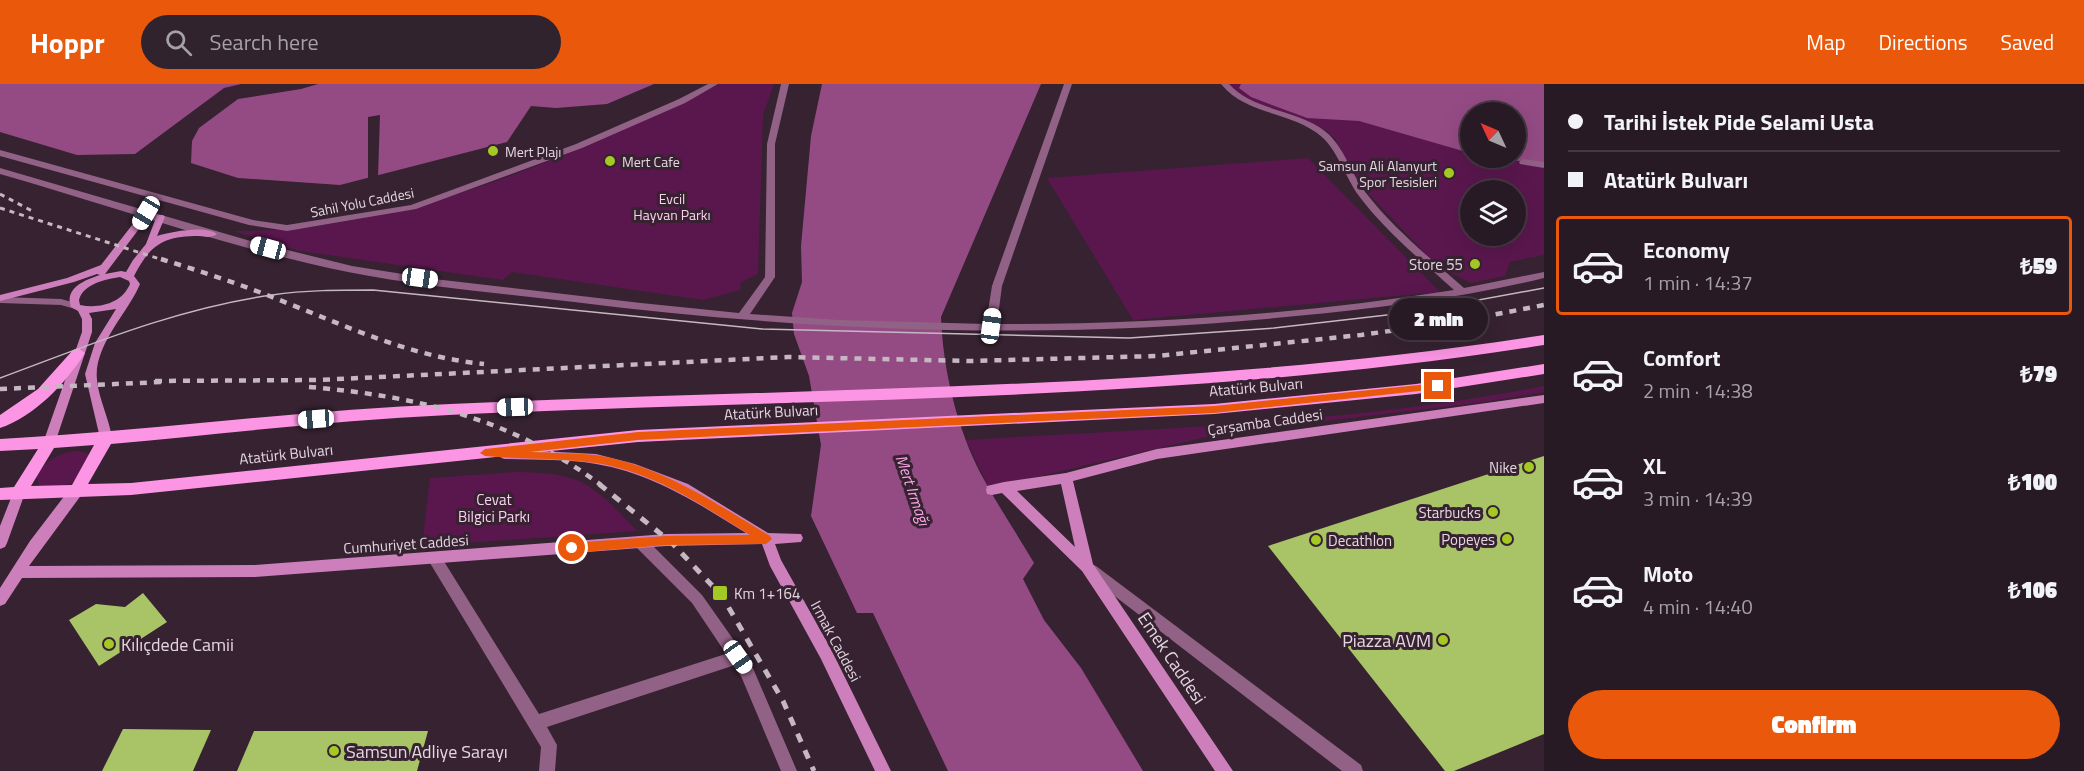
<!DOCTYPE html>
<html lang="en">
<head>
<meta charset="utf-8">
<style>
  body { margin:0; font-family:"Titillium Web",sans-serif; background:#30232d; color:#f1f3f6; height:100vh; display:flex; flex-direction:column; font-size:22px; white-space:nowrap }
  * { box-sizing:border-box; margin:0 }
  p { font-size:20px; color:#a5a1a7 }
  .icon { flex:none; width:33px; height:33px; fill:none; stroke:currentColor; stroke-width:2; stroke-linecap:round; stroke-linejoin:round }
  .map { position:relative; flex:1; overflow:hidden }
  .drawer { display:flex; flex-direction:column; background:#281a25; width:540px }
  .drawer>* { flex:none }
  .banner { display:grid; align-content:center; height:132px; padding:0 24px; background:#281a25 }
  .needle { width:39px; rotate:314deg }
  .buttons { position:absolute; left:1460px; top:18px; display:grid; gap:12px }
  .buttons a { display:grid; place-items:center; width:66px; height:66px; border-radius:50%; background:#281a25; box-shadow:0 6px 24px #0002,0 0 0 2px #443842; font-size:30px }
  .end { position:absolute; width:27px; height:27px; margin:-14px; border:8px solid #ea580c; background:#fff; box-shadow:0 0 0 3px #fff }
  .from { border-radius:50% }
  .bubble { position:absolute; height:42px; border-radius:21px; background:#281a25; box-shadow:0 6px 24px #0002,0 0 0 2px #443842; font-size:20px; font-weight:800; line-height:42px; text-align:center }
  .car { position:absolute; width:18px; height:36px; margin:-18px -9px; border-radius:8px; box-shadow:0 0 4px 2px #0007; background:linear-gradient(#fff 24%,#345 0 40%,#fff 0 76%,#345 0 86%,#fff 0) }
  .banner b { display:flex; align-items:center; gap:21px; height:57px; font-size:22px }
  .banner b+b { border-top:2px solid #443842 }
  .banner i { width:15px; height:15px; background:#f1f3f6 }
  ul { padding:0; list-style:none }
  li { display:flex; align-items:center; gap:18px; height:99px; margin:0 12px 9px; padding:0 12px; border:3px solid transparent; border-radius:6px }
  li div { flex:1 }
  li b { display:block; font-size:22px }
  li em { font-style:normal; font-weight:800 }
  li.selected { border-color:#ea580c }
  li>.icon { width:54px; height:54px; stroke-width:1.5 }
  .action { display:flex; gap:12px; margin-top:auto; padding:12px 24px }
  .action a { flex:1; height:69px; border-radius:36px; background:#ea580c; color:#fff; font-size:24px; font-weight:800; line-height:69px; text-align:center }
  header { display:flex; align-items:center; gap:36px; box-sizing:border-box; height:84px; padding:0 30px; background:#ea580c; color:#fff }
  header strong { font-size:28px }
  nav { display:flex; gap:33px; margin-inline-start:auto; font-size:21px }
  .search { width:420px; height:54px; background:#30232d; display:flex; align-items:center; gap:15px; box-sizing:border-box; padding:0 21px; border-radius:33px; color:#a5a1a7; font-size:22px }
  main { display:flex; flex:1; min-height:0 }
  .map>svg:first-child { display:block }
  .green { fill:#5a174e; fill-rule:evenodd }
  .water { fill:#944b84 }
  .pier { fill:#362231 }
  .building { fill:#a9c367 }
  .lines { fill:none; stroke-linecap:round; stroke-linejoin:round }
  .pedestrian { fill:#926186; fill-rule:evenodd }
  .minor { fill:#926186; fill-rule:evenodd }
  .tertiary { fill:#926186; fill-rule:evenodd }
  .secondary { fill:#cd7fbb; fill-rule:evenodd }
  .primary { fill:#fb95e4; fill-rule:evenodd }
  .tram { stroke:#c6b8c2; stroke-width:1.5 }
  .rail-far2 { stroke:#c6b8c2; stroke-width:3; stroke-dasharray:5 5; stroke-linecap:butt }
  .rail-far1 { stroke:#c6b8c2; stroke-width:4.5; stroke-dasharray:7 7; stroke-linecap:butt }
  .rail { stroke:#c6b8c2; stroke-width:5; stroke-dasharray:9 9; stroke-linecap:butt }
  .route { fill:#ea580c }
  .poi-dot { fill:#a4c824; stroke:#362231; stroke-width:2 }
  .labels { text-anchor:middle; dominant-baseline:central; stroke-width:6; stroke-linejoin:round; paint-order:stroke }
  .far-poi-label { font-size:14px; fill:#e4d7e0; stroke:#362231; text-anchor:start }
  .far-park-label { font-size:14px; fill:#fad0ee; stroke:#362231 }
  .far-street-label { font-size:14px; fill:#e4d7e0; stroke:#362231 }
  .poi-label { font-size:15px; fill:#e4d7e0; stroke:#362231; text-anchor:end }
  .street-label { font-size:15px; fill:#e4d7e0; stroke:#362231 }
  .park-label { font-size:15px; fill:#fad0ee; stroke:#362231 }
  .water-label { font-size:16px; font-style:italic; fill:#fbaae7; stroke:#362231 }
  .near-poi-label { font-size:18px; fill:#e4d7e0; stroke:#362231; text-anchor:start }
  .near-street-label { font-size:18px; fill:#e4d7e0; stroke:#362231 }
</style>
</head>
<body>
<header>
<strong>Hoppr</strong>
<div class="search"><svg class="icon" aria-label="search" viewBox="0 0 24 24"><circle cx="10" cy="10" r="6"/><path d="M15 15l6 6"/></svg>Search here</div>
<nav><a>Map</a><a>Directions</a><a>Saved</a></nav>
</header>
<main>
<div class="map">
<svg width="1544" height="687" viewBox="0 0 1544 687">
  <rect width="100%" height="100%" fill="#362231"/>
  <g class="green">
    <path d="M720,0h54l-11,31 -5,159 -17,8 -1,8 -37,10 -191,-28 -9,8 -203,-29 -67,-20c168,2 338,-75 487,-147z"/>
    <path d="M1228,0h316v171l-34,7 -5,14 -34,7 -34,-17 -74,-78 -28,-49 -8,-8 -82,-32zM1470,28h45v46h-45zM1470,106h45v46h-45z"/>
    <path d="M1308,74l132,134 -307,28 -86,-142z"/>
    <path d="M1544,302v6l-59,10 -266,32 -230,54 -23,-48c193,-12 388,-17 578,-54z"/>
    <path d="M79,367l12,4c-18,30 -15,33 -51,32l-4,-10c8,-17 25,-25 43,-26z"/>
    <path d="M516,388c68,1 75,11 121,59l-215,15 8,-68z"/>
  </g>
  <g class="water">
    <path d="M0,0h241l-17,4 -89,66 -58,1 -77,-23z"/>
    <path d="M318,0h336l-47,20 -51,4 -25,-2 -24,36 -167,43 -102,-7 -47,-15 1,-22 7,-13 39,-29 63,-10z"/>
    <path d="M822,0h219l-100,233c2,53 16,112 41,159 16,30 35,58 52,87l-11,16 21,41 37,48 62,103h-195l-75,-158h-16l-46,-97 10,-71 -12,-69 -15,-42 -2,-21 10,-31 -1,-36 10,-110z"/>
    <path d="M1241,0h303v79l-56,-5h27v-46h-45v41l-111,-32 -52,-3 -56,-21 -12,-9z"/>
  </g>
  <path class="pier" d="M380,31l-2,62 -10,3v-63z"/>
  <g class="building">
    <path d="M1544,372v278l-90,37h-9l-177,-225z"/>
    <path d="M143,509l24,29 -68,44 -30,-46 27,-16 29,3z"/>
    <path d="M123,645l88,1 -18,41h-91z"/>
    <path d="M254,647h174l-11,40h-180z"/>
  </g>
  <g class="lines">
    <path class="pedestrian" d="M1523,75l21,3v6l-24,-4 -1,-2z"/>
    <g class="minor">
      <path d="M708,0h10l-33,19 -103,45 -166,61 -129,22 -38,-6 -249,-69v-6l253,70 34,5 124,-20 165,-61 103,-45z"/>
      <path d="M781,0h8l-14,60v133l-25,37 89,6 147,4 6,-38 72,-202h8l-70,202 -5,38c152,1 306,-10 457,-34 -33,-30 -69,-59 -95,-94 -14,-19 -20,-43 -37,-59 -29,-26 -75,-21 -101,-53h8c26,28 69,25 97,48 19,16 25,42 40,61 28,36 64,65 98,95l80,-16v6c-82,20 -164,30 -248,38 -241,25 -482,16 -722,-14 -75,-9 -151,-15 -226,-30 -118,-24 -233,-65 -348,-98v-6l247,72 105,26 82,13 207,24 98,10 26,-36 2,-133z"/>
      <path d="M435,469l5,2 99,159 199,-64 5,2 2,5 -2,5 -5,2 -191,63 10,18 -2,26h-16l2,-24 -111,-184 -2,-4 2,-4z"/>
      <path d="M1091,480l5,2 265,199 2,6h-21l-256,-197 -2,-4 2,-4z"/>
    </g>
    <g class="tertiary">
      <path d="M0,213l61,2 18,5 1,2 -5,3 -14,-4 -61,-2z"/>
      <path d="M640,452l5,2 57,57 50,71 45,105h-16l-40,-95 -49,-73 -57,-57 -2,-4 2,-4z"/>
    </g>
    <g class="secondary">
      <path d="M146,126l5,3 -46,61 16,-3 5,1 7,-12 13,-16 11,-29h6l2,2 -8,19c15,-4 47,-11 60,-2 -6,4 -11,3 -18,2 -36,0 -49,9 -65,40l6,8c-12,29 -47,62 -43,96 2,20 12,38 15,58l-2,3h-8l-2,-3 -15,-64 10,-31 21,-34 -27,4 3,6v13l-37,111 -2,3h-8l-2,-3 39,-111v-13l-4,-8 -7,-4c-7,-19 14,-27 29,-32l-3,-1 -23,8 -74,19v-6l67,-17 34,-13 42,-54zM120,193l9,4 1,3c-8,19 -30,25 -50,21l-1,-5c4,-16 27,-21 41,-23z"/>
      <path d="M1544,311v8l-387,56 -84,22 20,83 140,207h-18l-133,-200 -80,-78 -10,2 -5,-1 -1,-4 1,-4 17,-4 62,-9 91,-24zM1061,400l14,63 -58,-56z"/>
      <path d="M504,365l92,5 39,10 53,20 80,49 33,1 2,4 -2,4 -26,2 6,16 50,89 60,122h-16l-54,-112 -51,-93 -8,-22 -96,2 -411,31 -233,1 -17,26 -5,2v-18l30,-47 42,-55 5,-1 5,1 1,4 -1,4 -53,72 226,-1 411,-31 80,-1c-47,-29 -94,-60 -150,-69 -30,-5 -62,-4 -92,-5l-4,-2 -2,-3 2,-3z"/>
      <path d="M19,404l5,1 1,4 -18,50 -2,4 -5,2v-23l13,-33 1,-4z"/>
    </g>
    <g class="primary">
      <path d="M1544,251v10c-362,58 -730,53 -1095,70 -113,5 -226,19 -338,29l-23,40 43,-1 507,-53 576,-26 202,-20 128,-20v10l-128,20 -202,20 -576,28 -507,53 -131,5v-12l14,-1 24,-38 -38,2v-12c150,-8 299,-29 450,-35 365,-17 732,-12 1094,-69zM94,361l-22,40 -41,1 23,-38z"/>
      <path d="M78,264l7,5c-19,30 -51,64 -85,75v-13l38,-26 35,-39z"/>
    </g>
    <path class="tram" d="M0,294c89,-33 178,-70 272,-83 34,-5 67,-5 101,-5l389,39 367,9 145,-10 139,-16 131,-24"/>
    <g class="rail-far2">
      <path d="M0,110l34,18"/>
      <path d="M0,124l166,53"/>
    </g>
    <g class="rail-far1">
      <path d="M161,175c42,13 85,27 126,44 66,26 126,54 197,61"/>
      <path d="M155,297l164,-1 469,-23 183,4 186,-5 204,-21 100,-14 83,-16"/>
      <path d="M309,303c109,9 203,32 292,98"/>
      <path d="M0,305l162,-7"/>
    </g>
    <path class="rail" d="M599,400l73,59 50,53 61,105 31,70"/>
  </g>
  <path class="route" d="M1438,299l4,3 -4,3 -224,24 -576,27 -108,12c22,1 44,1 65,3 65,10 120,48 175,81l2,3 -6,5 -100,1 -94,8 -5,-5 5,-5 94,-7 84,-1c-48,-30 -96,-63 -154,-72 -36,-5 -75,-4 -111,-7l-5,-3 5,-4 153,-17 576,-26z"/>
  <g class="poi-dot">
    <circle cx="493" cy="67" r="6"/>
    <circle cx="610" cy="77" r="6"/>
    <circle cx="1449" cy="89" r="6"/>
    <circle cx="1475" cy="180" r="6"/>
    <circle cx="1529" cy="383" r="6"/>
    <circle cx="1493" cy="428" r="6"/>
    <circle cx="1507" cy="455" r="6"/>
    <circle cx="1316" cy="456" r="6"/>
    <rect x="712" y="501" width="16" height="16" rx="3"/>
    <circle cx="1443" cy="556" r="6"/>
    <circle cx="109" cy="560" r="6"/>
    <circle cx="334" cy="667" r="6"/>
  </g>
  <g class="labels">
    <g class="far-poi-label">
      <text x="505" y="67">Mert Plajı</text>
      <text x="622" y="77">Mert Cafe</text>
      <text x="1437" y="81" text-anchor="end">Samsun Ali Alanyurt<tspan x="1437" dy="16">Spor Tesisleri</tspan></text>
    </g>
    <g class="far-park-label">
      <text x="672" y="114">Evcil<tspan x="672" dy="16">Hayvan Parkı</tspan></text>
    </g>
    <g class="far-street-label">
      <text transform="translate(362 118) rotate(-11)">Sahil Yolu Caddesi</text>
    </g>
    <g class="poi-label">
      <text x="1463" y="180">Store 55</text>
      <text x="1517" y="383">Nike</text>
      <text x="1481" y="428">Starbucks</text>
      <text x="1495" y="455">Popeyes</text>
      <text x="1328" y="456" text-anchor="start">Decathlon</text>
      <text x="734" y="509" text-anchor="start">Km 1+164</text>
    </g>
    <g class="street-label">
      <text transform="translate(1256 303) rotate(-5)">Atatürk Bulvarı</text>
      <text transform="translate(771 328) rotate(-3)">Atatürk Bulvarı</text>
      <text transform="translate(1265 338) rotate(-8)">Çarşamba Caddesi</text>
      <text transform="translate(286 370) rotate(-6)">Atatürk Bulvarı</text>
      <text transform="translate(406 460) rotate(-4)">Cumhuriyet Caddesi</text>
      <text transform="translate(836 557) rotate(62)">Irmak Caddesi</text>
    </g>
    <g class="park-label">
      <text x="494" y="415">Cevat<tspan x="494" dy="17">Bilgici Parkı</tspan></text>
    </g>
    <g class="water-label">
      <text transform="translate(913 406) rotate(71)">Mert Irmağı</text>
    </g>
    <g class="near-poi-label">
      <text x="1431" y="556" text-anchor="end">Piazza AVM</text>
      <text x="121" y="560">Kılıçdede Camii</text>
      <text x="346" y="667">Samsun Adliye Sarayı</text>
    </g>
    <g class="near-street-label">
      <text transform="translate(1172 574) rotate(56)">Emek Caddesi</text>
    </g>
  </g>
</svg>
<div class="buttons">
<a><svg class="needle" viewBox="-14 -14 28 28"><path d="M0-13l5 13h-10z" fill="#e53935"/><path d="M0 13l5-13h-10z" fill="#a5a1a7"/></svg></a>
<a><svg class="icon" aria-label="layers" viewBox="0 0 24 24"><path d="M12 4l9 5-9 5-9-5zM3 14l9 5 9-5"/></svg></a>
</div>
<i class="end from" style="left:572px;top:464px"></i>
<i class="end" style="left:1438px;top:302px"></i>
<div class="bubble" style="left:1389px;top:214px;width:99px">2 min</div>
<i class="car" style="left:146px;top:129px;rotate:211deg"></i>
<i class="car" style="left:268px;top:164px;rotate:285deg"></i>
<i class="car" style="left:420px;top:194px;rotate:98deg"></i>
<i class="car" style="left:991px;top:242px;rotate:8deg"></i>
<i class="car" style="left:515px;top:323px;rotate:268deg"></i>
<i class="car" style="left:316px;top:335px;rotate:266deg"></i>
<i class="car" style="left:738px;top:573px;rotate:145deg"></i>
</div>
<section class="drawer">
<div class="banner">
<b><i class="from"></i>Tarihi İstek Pide Selami Usta</b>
<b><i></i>Atatürk Bulvarı</b>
</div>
<ul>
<li class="selected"><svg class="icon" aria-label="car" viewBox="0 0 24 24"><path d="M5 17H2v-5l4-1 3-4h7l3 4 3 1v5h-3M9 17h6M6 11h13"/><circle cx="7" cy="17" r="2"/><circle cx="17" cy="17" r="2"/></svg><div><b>Economy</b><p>1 min · 14:37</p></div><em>₺59</em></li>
<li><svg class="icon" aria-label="car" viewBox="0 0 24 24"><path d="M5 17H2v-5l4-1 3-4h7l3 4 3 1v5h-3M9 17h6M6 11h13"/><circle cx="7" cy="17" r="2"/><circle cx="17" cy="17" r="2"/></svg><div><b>Comfort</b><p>2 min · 14:38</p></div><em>₺79</em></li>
<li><svg class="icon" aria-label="car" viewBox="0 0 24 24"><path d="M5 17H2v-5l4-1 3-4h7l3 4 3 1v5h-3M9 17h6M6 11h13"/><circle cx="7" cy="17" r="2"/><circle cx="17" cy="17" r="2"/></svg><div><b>XL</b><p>3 min · 14:39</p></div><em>₺100</em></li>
<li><svg class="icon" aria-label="car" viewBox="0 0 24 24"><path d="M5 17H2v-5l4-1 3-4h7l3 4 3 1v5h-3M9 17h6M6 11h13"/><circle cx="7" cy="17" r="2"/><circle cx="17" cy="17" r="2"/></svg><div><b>Moto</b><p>4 min · 14:40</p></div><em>₺106</em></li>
</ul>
<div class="action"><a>Confirm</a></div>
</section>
</main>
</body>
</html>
